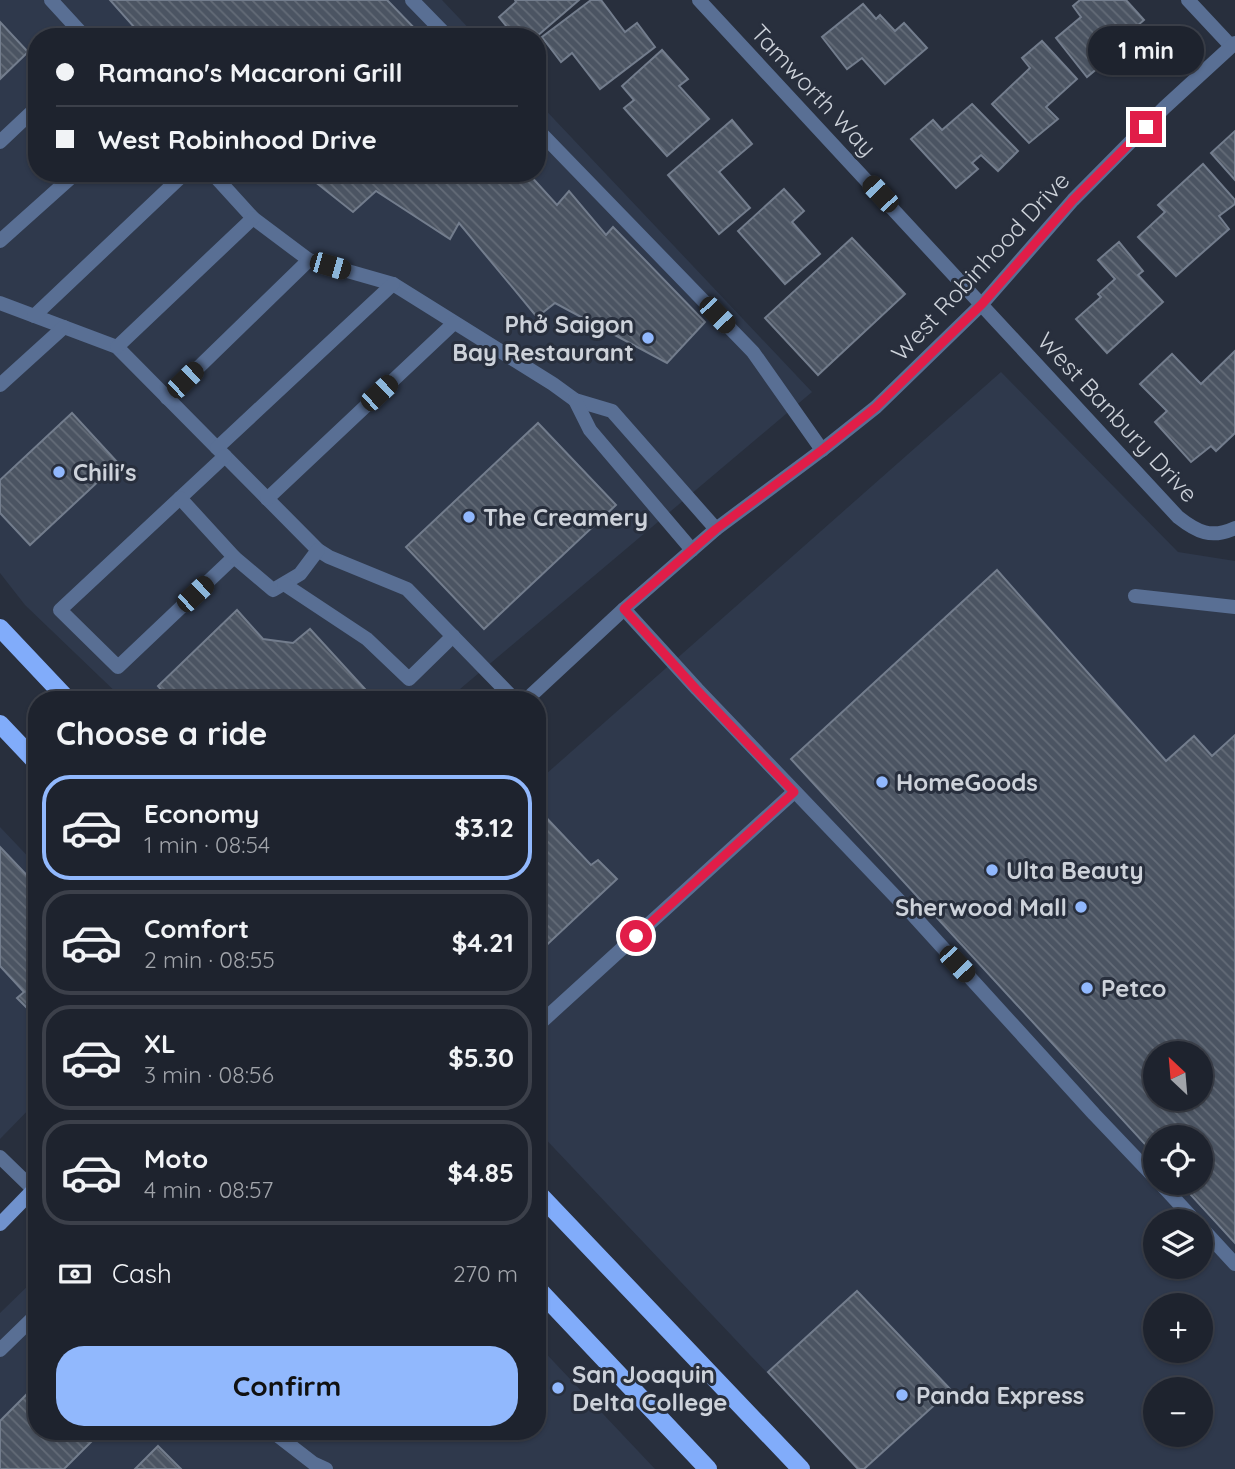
<!DOCTYPE html>
<html lang="en">
<head>
<meta charset="utf-8">
<style>
  body { margin:0; font-family:Quicksand,sans-serif; background:#262b36; color:#f1f3f6; height:100vh; display:flex; flex-direction:column; font-size:26px; white-space:nowrap }
  * { box-sizing:border-box; margin:0 }
  p { font-size:23px; color:#a1a4aa }
  .icon { flex:none; width:38px; height:38px; fill:none; stroke:currentColor; stroke-width:2; stroke-linecap:round; stroke-linejoin:round }
  .map { position:relative; flex:1; overflow:hidden }
  .details { position:absolute; left:28px; top:691px; width:518px; height:749px; display:flex; flex-direction:column; background:#1e232e; border-radius:28px; box-shadow:0 2px 5px #0004,0 0 0 2px #3c404a }
  .details>* { flex:none }
  .guide { position:absolute; left:28px; top:28px; width:518px; height:154px; border-radius:28px; box-shadow:0 2px 5px #0004,0 0 0 2px #3c404a; display:grid; align-content:center; height:154px; padding:0 28px; background:#1e232e }
  .needle { width:46px; rotate:334deg }
  .tools { position:absolute; left:1143px; top:1041px; display:grid; gap:14px }
  .tools a { display:grid; place-items:center; width:70px; height:70px; border-radius:50%; background:#1e232e; box-shadow:0 2px 5px #0004,0 0 0 2px #3c404a; font-size:35px }
  .end { position:absolute; width:32px; height:32px; margin:-16px; border:9px solid #e11d48; background:#fff; box-shadow:0 0 0 4px #fff }
  .from { border-radius:50% }
  .bubble { position:absolute; height:49px; border-radius:24px; background:#1e232e; box-shadow:0 2px 5px #0004,0 0 0 2px #3c404a; font-size:23px; font-weight:700; line-height:49px; text-align:center }
  .car { position:absolute; width:21px; height:42px; margin:-21px -10px; border-radius:9px; box-shadow:0 0 5px 2px #0007; background:linear-gradient(#222 24%,#8ab4d8 0 40%,#222 0 76%,#8ab4d8 0 86%,#222 0) }
  .guide b { display:flex; align-items:center; gap:24px; height:66px; font-size:26px }
  .guide b+b { border-top:2px solid #3c404a }
  .guide i { width:18px; height:18px; background:#f1f3f6 }
  ul { padding:0; list-style:none }
  li { display:flex; align-items:center; gap:21px; height:105px; margin:0 14px 10px; padding:0 14px; border:4px solid #3c404a; border-radius:28px }
  li div { flex:1 }
  li b { display:block; font-size:26px }
  li em { font-style:normal; font-weight:700 }
  li.current { border-color:#91b8fd }
  li>.icon { width:63px; height:63px; stroke-width:1.5 }
  h2 { padding:0 28px; font-size:32px; line-height:84px }
  .pay { display:flex; align-items:center; gap:18px; height:77px; padding:0 28px; font-size:26px }
  .pay p { margin-inline-start:auto }
  .primary-button { display:flex; gap:14px; margin-top:auto; padding:14px 28px }
  .primary-button a { flex:1; height:80px; border-radius:28px; background:#91b8fd; color:#111; font-size:28px; font-weight:700; line-height:80px; text-align:center }
  .map>svg:first-child { display:block }
  .built { fill:#2f394c; fill-rule:evenodd }
  .building { fill:url(#building-back-hatch); stroke:#737d8d; stroke-width:2; fill-rule:evenodd }
  .lines { fill:none; stroke-linecap:round; stroke-linejoin:round }
  .service { stroke:#596f94; stroke-width:14 }
  .minor { stroke:#596f94; stroke-width:14 }
  .tertiary { stroke:#596f94; stroke-width:14 }
  .secondary { stroke:#7092cd; stroke-width:14 }
  .primary { stroke:#81acfa; stroke-width:18 }
  .route { stroke:#e11d48; stroke-width:9 }
  .poi-dot { fill:#91b8fd; stroke:#282f3d; stroke-width:2.5 }
  .labels { text-anchor:middle; dominant-baseline:central; stroke-width:6; stroke-linejoin:round; paint-order:stroke }
  .street-label { font-size:24px; fill:#cdd2da; stroke:#282f3d }
  .poi-label { font-size:24px; font-weight:bold; fill:#cdd2da; stroke:#282f3d; text-anchor:start }
</style>
</head>
<body>
<div class="map">
<svg width="1235" height="1469" viewBox="0 0 1235 1469">
  <defs>
    <pattern id="building-back-hatch" width="6" height="6" patternUnits="userSpaceOnUse" patternTransform="scale(1.75)"><rect width="6" height="6" fill="#4b5462"/><path d="M-1 5l2 2M0 0l6 6M5-1l2 2" fill="none" stroke="#646c78"/></pattern>
  </defs>
  <rect width="100%" height="100%" fill="#282f3d"/>
  <g class="built">
    <path d="M0,0h442l35,37h-440v136h500v-72l275,291 -365,308h-323l-99,-95 -25,-32z"/>
    <path d="M1001,372l177,180 57,9v908h-377l-321,-339v-348zM1155,1054h45v45h-45zM1155,1138h45v45h-45zM1155,1222h45v45h-45zM1155,1306h45v45h-45zM1155,1390h45v45h-45z"/>
    <path d="M0,827l37,39v235l-37,38z"/>
    <path d="M37,1277v155h500v-88l118,125h-655v-156z"/>
  </g>
  <g class="building">
    <path d="M110,0h277l36,37h-280z"/>
    <path d="M515,0h64l-43,37h-21l-16,-20 17,-15z"/>
    <path d="M591,0h10l24,32 12,-9 18,24 -55,42 -28,-36 -11,9 -19,-25z"/>
    <path d="M1080,0h46l18,20 -23,20 -3,-3 -14,11 7,9 -24,20 -31,-39 25,-21 -8,-11z"/>
    <path d="M863,4l13,15 4,-4 15,16 9,-8 23,25 -42,36 -23,-26 -15,11 -25,-32z"/>
    <path d="M0,22l28,30 -28,27z"/>
    <path d="M1042,41l35,38 -31,28 12,12 -29,24 -37,-39 38,-36 -8,-10z"/>
    <path d="M662,50l26,29 -9,7 30,33 -42,37 -43,-48 10,-8 -12,-14z"/>
    <path d="M972,104l46,47 -20,20 -17,-16 -9,8 6,6 -22,19 -45,-49 22,-19 9,10z"/>
    <path d="M732,120l20,24 -33,28 31,36 -31,26 -51,-59z"/>
    <path d="M1235,131v49l-24,-27z"/>
    <path d="M1203,164l32,36v4l-16,12 10,13 -53,47 -38,-39 27,-25 -7,-7z"/>
    <path d="M304,173h224l29,32 12,-14 37,44 7,-8 92,95 -38,41 -112,-60 -18,14 -78,-94 -9,16 -74,-48 -23,21z"/>
    <path d="M784,189l20,22 -12,11 28,32 -35,30 -47,-53z"/>
    <path d="M852,238l53,56 -87,81 -53,-57z"/>
    <path d="M1119,242l24,29 -5,4 25,27 -56,51 -31,-34 25,-22 -3,-3 17,-15 -17,-19z"/>
    <path d="M1235,351v82l-19,18 -5,-5 -20,16 -36,-40 12,-11 -27,-27 32,-30 29,30z"/>
    <path d="M72,413l46,50 -88,82 -30,-32v-33z"/>
    <path d="M538,423l78,82 -132,124 -78,-82z"/>
    <path d="M997,570l169,191 28,-25 18,20 23,-21v508l-55,-60h20v-45h-45v17l-364,-396zM1155,1054h45v45h-45z"/>
    <path d="M237,610l26,29 30,4 17,-14 65,71h-205l-12,-14z"/>
    <path d="M539,810l52,55 7,-5 19,19 -80,75v-142z"/>
    <path d="M0,847l37,39v132l-20,-20 7,-6 -24,-26z"/>
    <path d="M857,1291l94,99 -87,79h-6l-90,-97z"/>
    <path d="M37,1384v48h64l-37,37h-64v-48z"/>
    <path d="M158,1446l23,23h-46z"/>
  </g>
  <g class="lines">
    <g class="service">
      <path d="M51,0l34,37"/>
      <path d="M412,0l36,37"/>
      <path d="M537,129l216,223 69,98"/>
      <path d="M0,142l37,-35"/>
      <path d="M212,173l41,45 56,42 84,24 160,100 22,16 37,11 104,118"/>
      <path d="M0,241l76,-68"/>
      <path d="M0,303l117,44 201,203 11,7 78,32 108,111"/>
      <path d="M34,316l151,-143"/>
      <path d="M117,347l136,-129"/>
      <path d="M0,385l64,-58"/>
      <path d="M167,398l142,-138"/>
      <path d="M575,400l15,30 102,120"/>
      <path d="M217,448l176,-164"/>
      <path d="M225,456l-165,154 58,57 116,-110 39,33 27,-16 18,-24"/>
      <path d="M180,498l54,59"/>
      <path d="M267,499l187,-176"/>
      <path d="M284,584l83,55 42,40 44,-43"/>
      <path d="M1135,596l100,11"/>
      <path d="M624,609l73,80 216,226 181,199 61,64"/>
      <path d="M537,1026l257,-234"/>
      <path d="M0,1157l34,33"/>
      <path d="M1160,1183l36,39"/>
      <path d="M1200,1226l35,38"/>
      <path d="M0,1350l37,-36"/>
    </g>
    <g class="minor">
      <path d="M699,0l479,517c19,15 33,22 57,11"/>
      <path d="M1188,0l43,46"/>
      <path d="M273,1432l40,31 13,6"/>
    </g>
    <path class="tertiary" d="M526,700l98,-91 92,-80 106,-79 54,-43 106,-103 91,-104 91,-92 71,-65"/>
    <path class="secondary" d="M0,1224l37,-38"/>
    <g class="primary">
      <path d="M0,628l68,72"/>
      <path d="M0,724l37,39"/>
      <path d="M537,1192l264,277"/>
      <path d="M537,1288l171,181"/>
    </g>
  </g>
  <g class="lines">
    <path class="route" d="M636,936l158,-144 -98,-103 -72,-80 92,-80 106,-79 54,-43 106,-103 91,-104 73,-73"/>
  </g>
  <g class="poi-dot">
    <circle cx="648" cy="338" r="7"/>
    <circle cx="59" cy="472" r="7"/>
    <circle cx="469" cy="517" r="7"/>
    <circle cx="882" cy="782" r="7"/>
    <circle cx="992" cy="870" r="7"/>
    <circle cx="1081" cy="907" r="7"/>
    <circle cx="1087" cy="988" r="7"/>
    <circle cx="558" cy="1388" r="7"/>
    <circle cx="902" cy="1395" r="7"/>
  </g>
  <g class="labels">
    <g class="street-label">
      <text transform="translate(814 90) rotate(47)">Tamworth Way</text>
      <text transform="translate(980 266) rotate(-47)">West Robinhood Drive</text>
      <text transform="translate(1118 417) rotate(47)">West Banbury Drive</text>
    </g>
    <g class="poi-label">
      <text x="634" y="324" text-anchor="end">Phở Saigon<tspan x="634" dy="28">Bay Restaurant</tspan></text>
      <text x="73" y="472">Chili's</text>
      <text x="483" y="517">The Creamery</text>
      <text x="896" y="782">HomeGoods</text>
      <text x="1006" y="870">Ulta Beauty</text>
      <text x="1067" y="907" text-anchor="end">Sherwood Mall</text>
      <text x="1101" y="988">Petco</text>
      <text x="572" y="1374">San Joaquin<tspan x="572" dy="28">Delta College</tspan></text>
      <text x="916" y="1395">Panda Express</text>
    </g>
  </g>
</svg>
<div class="tools">
<a><svg class="needle" viewBox="-14 -14 28 28"><path d="M0-13l5 13h-10z" fill="#e53935"/><path d="M0 13l5-13h-10z" fill="#a1a4aa"/></svg></a>
<a><svg class="icon" aria-label="locate" viewBox="0 0 24 24"><circle cx="12" cy="12" r="6"/><path d="M12 2v4M12 18v4M2 12h4M18 12h4"/></svg></a>
<a><svg class="icon" aria-label="layers" viewBox="0 0 24 24"><path d="M12 4l9 5-9 5-9-5zM3 14l9 5 9-5"/></svg></a>
<a>+</a>
<a>−</a>
</div>
<i class="end from" style="left:636px;top:936px"></i>
<i class="end" style="left:1146px;top:127px"></i>
<div class="bubble" style="left:1088px;top:26px;width:116px">1 min</div>
<i class="car" style="left:880px;top:194px;rotate:317deg"></i>
<i class="car" style="left:330px;top:266px;rotate:106deg"></i>
<i class="car" style="left:717px;top:315px;rotate:136deg"></i>
<i class="car" style="left:185px;top:380px;rotate:46deg"></i>
<i class="car" style="left:379px;top:393px;rotate:47deg"></i>
<i class="car" style="left:195px;top:594px;rotate:47deg"></i>
<i class="car" style="left:957px;top:964px;rotate:137deg"></i>
<div class="guide">
<b><i class="from"></i>Ramano's Macaroni Grill</b>
<b><i></i>West Robinhood Drive</b>
</div>
<section class="details">
<h2>Choose a ride</h2>
<ul>
<li class="current"><svg class="icon" aria-label="car" viewBox="0 0 24 24"><path d="M5 17H2v-5l4-1 3-4h7l3 4 3 1v5h-3M9 17h6M6 11h13"/><circle cx="7" cy="17" r="2"/><circle cx="17" cy="17" r="2"/></svg><div><b>Economy</b><p>1 min · 08:54</p></div><em>$3.12</em></li>
<li><svg class="icon" aria-label="car" viewBox="0 0 24 24"><path d="M5 17H2v-5l4-1 3-4h7l3 4 3 1v5h-3M9 17h6M6 11h13"/><circle cx="7" cy="17" r="2"/><circle cx="17" cy="17" r="2"/></svg><div><b>Comfort</b><p>2 min · 08:55</p></div><em>$4.21</em></li>
<li><svg class="icon" aria-label="car" viewBox="0 0 24 24"><path d="M5 17H2v-5l4-1 3-4h7l3 4 3 1v5h-3M9 17h6M6 11h13"/><circle cx="7" cy="17" r="2"/><circle cx="17" cy="17" r="2"/></svg><div><b>XL</b><p>3 min · 08:56</p></div><em>$5.30</em></li>
<li><svg class="icon" aria-label="car" viewBox="0 0 24 24"><path d="M5 17H2v-5l4-1 3-4h7l3 4 3 1v5h-3M9 17h6M6 11h13"/><circle cx="7" cy="17" r="2"/><circle cx="17" cy="17" r="2"/></svg><div><b>Moto</b><p>4 min · 08:57</p></div><em>$4.85</em></li>
</ul>
<div class="pay"><svg class="icon" aria-label="cash" viewBox="0 0 24 24"><path d="M3 7h18v10H3z"/><circle cx="12" cy="12" r="2"/></svg>Cash<p>270 m</p></div>
<div class="primary-button"><a>Confirm</a></div>
</section>
</div>
</body>
</html>
